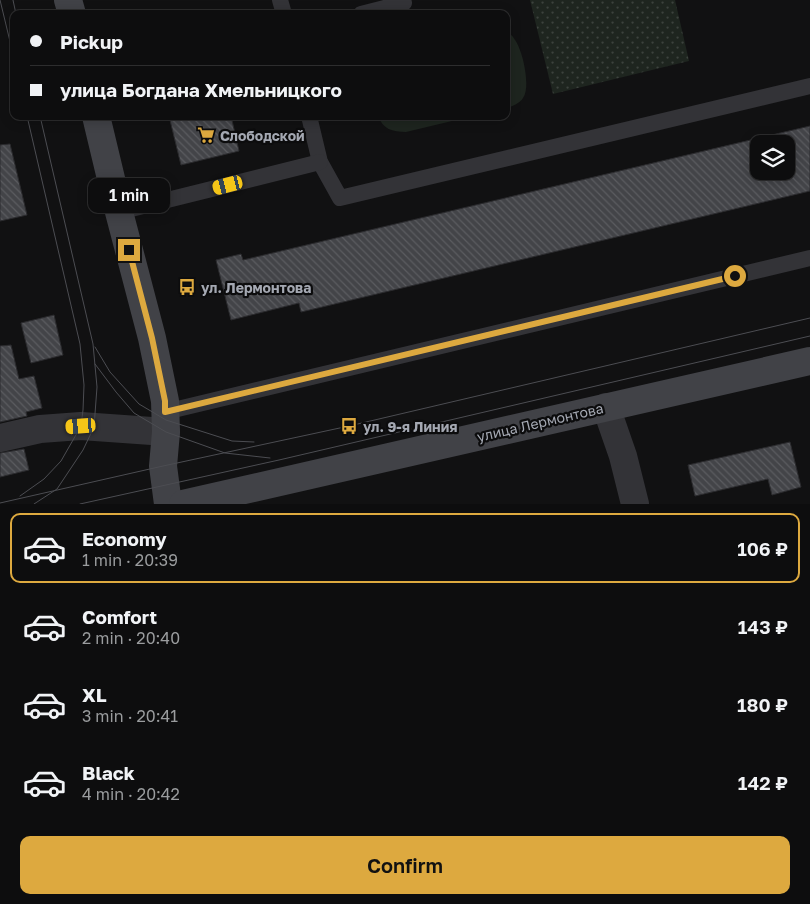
<!DOCTYPE html>
<html lang="en">
<head>
<meta charset="utf-8">
<style>
  body { margin:0; font-family:"Golos Text",sans-serif; background:#1b1b1c; color:#f1f3f6; height:100vh; display:flex; flex-direction:column; font-size:19px; white-space:nowrap }
  * { box-sizing:border-box; margin:0 }
  p { font-size:16px; color:#9a9c9e }
  .icon { flex:none; width:28px; height:28px; fill:none; stroke:currentColor; stroke-width:2; stroke-linecap:round; stroke-linejoin:round }
  .map { position:relative; height:504px; overflow:hidden }
  .sheet { display:flex; flex-direction:column; background:#0d0d0e; flex:1 }
  .sheet>* { flex:none }
  .top-card { position:absolute; left:10px; top:10px; width:500px; height:110px; border-radius:10px; box-shadow:0 2px 12px #0003,0 0 0 1px #2d2d2e; display:grid; align-content:center; height:110px; padding:0 20px; background:#0d0d0e }
  .tools { position:absolute; left:750px; top:135px; display:grid; gap:10px }
  .tools a { display:grid; place-items:center; width:45px; height:45px; border-radius:10px; background:#0d0d0e; box-shadow:0 2px 12px #0003,0 0 0 1px #2d2d2e; font-size:25px }
  .end { position:absolute; width:22px; height:22px; margin:-11px; border:6px solid #dda93f; background:#111; box-shadow:0 0 0 2px #111 }
  .from { border-radius:50% }
  .bubble { position:absolute; height:35px; border-radius:10px; background:#0d0d0e; box-shadow:0 2px 12px #0003,0 0 0 1px #2d2d2e; font-size:16px; font-weight:600; line-height:35px; text-align:center }
  .car { position:absolute; width:15px; height:30px; margin:-15px -8px; border-radius:6px; box-shadow:0 0 4px 1px #0007; background:linear-gradient(#f5c518 24%,#345 0 40%,#f5c518 0 76%,#345 0 86%,#f5c518 0) }
  .top-card b { display:flex; align-items:center; gap:18px; height:48px; font-size:19px }
  .top-card b+b { border-top:1px solid #2d2d2e }
  .top-card i { width:12px; height:12px; background:#f1f3f6 }
  ul { padding:9px 0 0; list-style:none }
  li { display:flex; align-items:center; gap:15px; height:70px; margin:0 10px 8px; padding:0 10px; border:2px solid transparent; border-radius:10px }
  li div { flex:1 }
  li b { display:block; font-size:19px }
  li em { font-style:normal; font-weight:600 }
  li.selected { border-color:#dda93f }
  li>.icon { width:45px; height:45px; stroke-width:1.5 }
  .action { display:flex; gap:10px; margin-top:auto; padding:10px 20px }
  .action a { flex:1; height:58px; border-radius:10px; background:#dda93f; color:#111; font-size:20px; font-weight:600; line-height:58px; text-align:center }
  .map>svg:first-child { display:block }
  .grass { fill:url(#grass-dots) }
  .pitch { fill:#1e251f }
  .building { fill:url(#building-back-hatch); stroke:#2b2b2e; fill-rule:evenodd }
  .lines { fill:none; stroke-linecap:round; stroke-linejoin:round }
  .lane { stroke:#333337; stroke-width:16 }
  .street { stroke:#333337; stroke-width:28 }
  .secondary { stroke:#414247; stroke-width:28 }
  .tram { stroke:#4c4d52; stroke-width:1 }
  .route { stroke:#dda93f; stroke-width:6 }
  .labels { text-anchor:middle; dominant-baseline:central; stroke-width:4.5; stroke-linejoin:round; paint-order:stroke }
  .poi-label { font-size:14px; font-weight:bold; fill:#a4a8b2; stroke:#0c0c0d; text-anchor:start }
  .street-label { font-size:14px; fill:#a4a8b2; stroke:#0c0c0d }
</style>
</head>
<body>
<div class="map">
<svg width="810" height="504" viewBox="0 0 810 504">
  <defs>
    <pattern id="grass-dots" width="8" height="8" patternUnits="userSpaceOnUse" patternTransform="scale(1.25)"><rect width="8" height="8" fill="#1e251f"/><path d="M2 2h.1M6 6h.1" fill="none" stroke="#3c423d" stroke-width="1.8" stroke-linecap="round"/></pattern>
    <pattern id="building-back-hatch" width="6" height="6" patternUnits="userSpaceOnUse" patternTransform="scale(1.25)"><rect width="6" height="6" fill="#434448"/><path d="M-1 5l2 2M0 0l6 6M5-1l2 2" fill="none" stroke="#5b5c60"/></pattern>
  </defs>
  <rect width="100%" height="100%" fill="#111112"/>
  <path class="grass" d="M530,0h145l14,61 -136,33z"/>
  <g class="pitch">
    <path d="M506,32c4,2 7,4 9,8 8,11 16,47 8,58 -4,6 -10,8 -17,10z"/>
    <path d="M378,116h95l-67,16c-14,0 -23,-3 -28,-16z"/>
  </g>
  <g class="building">
    <path d="M169,116h62l8,35 -58,14z"/>
    <path d="M810,126v65l-509,121 -2,-9 -68,17 -15,-60 25,-6 2,6zM759,144h27v27h-27z"/>
    <path d="M10,144l17,71 -27,6v-76z"/>
    <path d="M54,315l9,40 -32,8 -10,-40z"/>
    <path d="M11,345l8,34 15,-3 8,32 -16,4 1,4 -27,6v-76z"/>
    <path d="M790,442l11,45 -29,8 -4,-16 -73,17 -7,-31z"/>
    <path d="M24,449l5,21 -29,7v-24z"/>
  </g>
  <g class="lines">
    <g class="lane">
      <path d="M280,0l4,14"/>
      <path d="M361,14l43,-11 -1,-3"/>
      <path d="M309,116l11,46 20,36 470,-112"/>
      <path d="M119,212l201,-50"/>
      <path d="M165,412l645,-154"/>
    </g>
    <g class="street">
      <path d="M606,407l17,49 12,48"/>
      <path d="M0,438l40,-9 41,-3 85,6"/>
    </g>
    <g class="secondary">
      <path d="M68,0l4,14"/>
      <path d="M96,116l23,96 33,126 13,63 1,31 -3,34 5,38"/>
      <path d="M183,504l627,-143"/>
    </g>
    <g class="tram">
      <path d="M0,0l14,58"/>
      <path d="M13,0l3,14"/>
      <path d="M95,347l15,25 29,32 27,16 66,21 22,1"/>
      <path d="M95,364l21,28 18,21 32,19 59,21 45,5"/>
      <path d="M20,496l24,-17 17,-18 20,-35 2,-16 1,-25 -4,-41 -53,-228"/>
      <path d="M0,503l163,-37 186,-40 461,-108"/>
      <path d="M34,504l23,-15 26,-39 11,-23 3,-40 -4,-43 -53,-228"/>
      <path d="M80,504l199,-44 531,-124"/>
    </g>
  </g>
  <g class="lines">
    <path class="route" d="M129,250l23,88 13,63v11l570,-136"/>
  </g>
  <defs>
    <g id="supermarket-bare" transform="scale(1.35)"><path d="M-6-5.5h2.5l.6 2H6L4.5 2H-2.5L-4.4-4H-6ZM-1.5 3.2a1.3 1.3 0 1 0 .1 0ZM3 3.2a1.3 1.3 0 1 0 .1 0Z" fill="#dda93f" stroke="#0c0c0d" stroke-width="2.5" paint-order="stroke"/></g>
    <g id="bus-bare" transform="scale(1.35)"><path d="M-5-6H5V4H4V6H2V4H-2V6H-4V4H-5ZM-3.5-4V0h7V-4ZM-3.5 1.2v1.5H-2V1.2ZM2 1.2v1.5H3.5V1.2Z" fill="#dda93f" stroke="#0c0c0d" stroke-width="2.5" paint-order="stroke"/></g>
  </defs>
  <g fill-rule="evenodd">
    <use href="#supermarket-bare" x="206" y="135"/>
    <use href="#bus-bare" x="187" y="287"/>
    <use href="#bus-bare" x="349" y="426"/>
  </g>
  <g class="labels">
    <g class="poi-label">
      <text x="220" y="135">Слободской</text>
      <text x="201" y="287">ул. Лермонтова</text>
      <text x="363" y="426">ул. 9-я Линия</text>
    </g>
    <g class="street-label">
      <text transform="translate(540 422) rotate(-13)">улица Лермонтова</text>
    </g>
  </g>
</svg>
<div class="tools">
<a><svg class="icon" aria-label="layers" viewBox="0 0 24 24"><path d="M12 4l9 5-9 5-9-5zM3 14l9 5 9-5"/></svg></a>
</div>
<i class="end from" style="left:735px;top:276px"></i>
<i class="end" style="left:129px;top:250px"></i>
<div class="bubble" style="left:88px;top:178px;width:82px">1 min</div>
<i class="car" style="left:228px;top:185px;rotate:256deg"></i>
<i class="car" style="left:81px;top:426px;rotate:266deg"></i>
<div class="top-card">
<b><i class="from"></i>Pickup</b>
<b><i></i>улица Богдана Хмельницкого</b>
</div>
</div>
<section class="sheet">
<ul>
<li class="selected"><svg class="icon" aria-label="car" viewBox="0 0 24 24"><path d="M5 17H2v-5l4-1 3-4h7l3 4 3 1v5h-3M9 17h6M6 11h13"/><circle cx="7" cy="17" r="2"/><circle cx="17" cy="17" r="2"/></svg><div><b>Economy</b><p>1 min · 20:39</p></div><em>106 ₽</em></li>
<li><svg class="icon" aria-label="car" viewBox="0 0 24 24"><path d="M5 17H2v-5l4-1 3-4h7l3 4 3 1v5h-3M9 17h6M6 11h13"/><circle cx="7" cy="17" r="2"/><circle cx="17" cy="17" r="2"/></svg><div><b>Comfort</b><p>2 min · 20:40</p></div><em>143 ₽</em></li>
<li><svg class="icon" aria-label="car" viewBox="0 0 24 24"><path d="M5 17H2v-5l4-1 3-4h7l3 4 3 1v5h-3M9 17h6M6 11h13"/><circle cx="7" cy="17" r="2"/><circle cx="17" cy="17" r="2"/></svg><div><b>XL</b><p>3 min · 20:41</p></div><em>180 ₽</em></li>
<li><svg class="icon" aria-label="car" viewBox="0 0 24 24"><path d="M5 17H2v-5l4-1 3-4h7l3 4 3 1v5h-3M9 17h6M6 11h13"/><circle cx="7" cy="17" r="2"/><circle cx="17" cy="17" r="2"/></svg><div><b>Black</b><p>4 min · 20:42</p></div><em>142 ₽</em></li>
</ul>
<div class="action"><a>Confirm</a></div>
</section>
</body>
</html>
